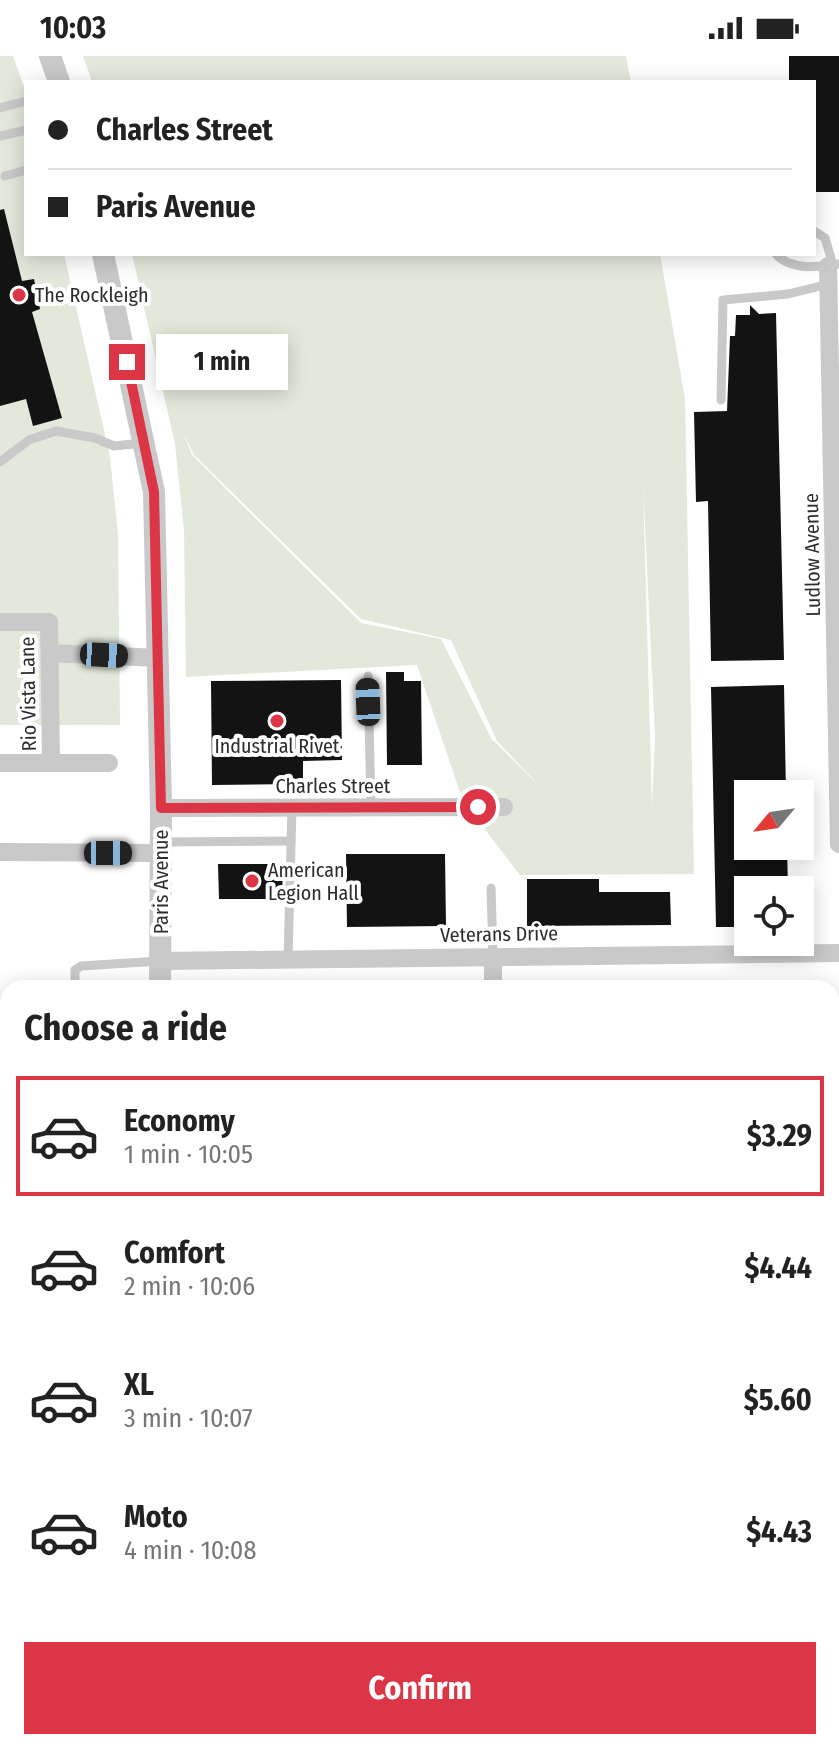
<!DOCTYPE html>
<html lang="en">
<head>
<meta charset="utf-8">
<style>
  body { margin:0; font-family:"Fira Sans Condensed",sans-serif; background:#f2f2f2; color:#222; height:100vh; display:flex; flex-direction:column; font-size:30px; white-space:nowrap }
  * { box-sizing:border-box; margin:0 }
  p { font-size:26px; color:#767676 }
  .icon { flex:none; width:44px; height:44px; fill:none; stroke:currentColor; stroke-width:2; stroke-linecap:round; stroke-linejoin:round }
  .map { position:relative; flex:1; overflow:hidden }
  .side { position:absolute; left:0px; top:924px; width:840px; height:770px; display:flex; flex-direction:column; background:#fff; border-radius:24px 24px 0 0; box-shadow:0 4px 20px #0003 }
  .side>* { flex:none }
  .hud { position:absolute; left:24px; top:24px; width:792px; height:176px; border-radius:0px; box-shadow:0 4px 20px #0003; display:grid; align-content:center; height:176px; padding:0 24px; background:#fff }
  .needle { width:52px; rotate:241deg }
  .tools { position:absolute; left:734px; top:724px; display:grid; gap:16px }
  .tools a { display:grid; place-items:center; width:80px; height:80px; border-radius:0px; background:#fff; box-shadow:0 4px 20px #0003; font-size:40px }
  .end { position:absolute; width:36px; height:36px; margin:-18px; border:10px solid #dc3546; background:#fff; box-shadow:0 0 0 4px #fff }
  .from { border-radius:50% }
  .bubble { position:absolute; height:56px; border-radius:0px; background:#fff; box-shadow:0 4px 20px #0003; font-size:26px; font-weight:700; line-height:56px; text-align:center }
  .car { position:absolute; width:24px; height:48px; margin:-24px -12px; border-radius:10px; box-shadow:0 0 6px 2px #0007; background:linear-gradient(#222 24%,#8ab4d8 0 40%,#222 0 76%,#8ab4d8 0 86%,#222 0) }
  .hud b { display:flex; align-items:center; gap:28px; height:76px; font-size:30px }
  .hud b+b { border-top:2px solid #e0e0e0 }
  .hud i { width:20px; height:20px; background:#222 }
  ul { padding:0; list-style:none }
  li { display:flex; align-items:center; gap:24px; height:120px; margin:0 16px 12px; padding:0 8px; border:4px solid transparent; border-radius:0px }
  li div { flex:1 }
  li b { display:block; font-size:30px }
  li em { font-style:normal; font-weight:700 }
  li.on { border-color:#dc3546 }
  li>.icon { width:72px; height:72px; stroke-width:1.5 }
  h2 { padding:0 24px; font-size:36px; line-height:96px }
  .primary-button { display:flex; gap:16px; margin-top:auto; padding:16px 24px }
  .primary-button a { flex:1; height:92px; border-radius:0px; background:#dc3546; color:#fff; font-size:32px; font-weight:700; line-height:92px; text-align:center }
  .status { display:flex; justify-content:space-between; align-items:center; height:56px; padding:0 40px; background:#fff; direction:ltr }
  .status svg { height:22px; fill:currentColor }
  .map>svg:first-child { display:block }
  .green { fill:#e2e9da; fill-rule:evenodd }
  .building { fill:#131313 }
  .lines { fill:none; stroke-linecap:round; stroke-linejoin:round }
  .service { stroke:#c9c9c9; stroke-width:9 }
  .minor { stroke:#c9c9c9; stroke-width:18 }
  .tertiary { stroke:#c9c9c9; stroke-width:22 }
  .route { stroke:#dc3546; stroke-width:10 }
  .poi-dot { fill:#dc3546; stroke:#fff; stroke-width:3 }
  .labels { text-anchor:middle; dominant-baseline:central; stroke-width:8; stroke-linejoin:round; paint-order:stroke }
  .poi-label { font-size:20px; fill:#2c2c2c; stroke:#fff; text-anchor:start }
  .street-label { font-size:20px; fill:#2c2c2c; stroke:#fff }
</style>
</head>
<body>
<div class="status"><b>10:03</b><svg viewBox="0 0 49 12"><path d="M0 12V9h3v3zM5 12V6h3v6zM10 12V3h3v9zM15 12V0h3v12zM26 1h20v11H26zM47 4h2v5h-2z"/></svg></div>
<div class="map">
<svg width="839" height="1693" viewBox="0 0 839 1693">
  <rect width="100%" height="100%" fill="#fff"/>
  <g class="green">
    <path d="M0,0h13l13,36v162h38l46,203 8,77 2,191h-120z"/>
    <path d="M83,0h543l5,26h-539z"/>
    <path d="M132,198h528l25,145 9,475 -174,1 -57,-74 -46,-136 -231,12 -2,-147 -9,-86zM183,376l11,23 167,164 90,21 46,101 47,50 -53,-53 -50,-99 -80,-16 -169,-168zM643,428l12,253 -3,69z"/>
  </g>
  <g class="building">
    <path d="M789,0h50v136h-25v-110h-25z"/>
    <path d="M4,153l18,72 12,-2 6,30 -8,3 30,106 -29,8 -7,-27 -26,7v-196z"/>
    <path d="M750,249l9,9 17,-1 8,347 -73,1 -3,-160 -12,1 -2,-90 33,-1 3,-75h5l1,-21h14z"/>
    <path d="M386,616h18v9h17l1,84h-35z"/>
    <path d="M341,624l1,80 -39,1v23l-91,1 -1,-104z"/>
    <path d="M784,629l2,109h-38v52h39l1,44h-40v37h-32l-5,-240z"/>
    <path d="M346,798h99l1,72 -99,1z"/>
    <path d="M218,808h65l-1,35h-63z"/>
    <path d="M527,823h72v13h71l1,33 -144,1z"/>
  </g>
  <g class="lines">
    <g class="service">
      <path d="M0,52l26,-7"/>
      <path d="M0,80l26,-6"/>
      <path d="M5,120l21,-6"/>
      <path d="M814,175l11,7 8,27"/>
      <path d="M776,198c15,17 42,13 63,10"/>
      <path d="M721,344l2,-100 65,-6 41,-10"/>
      <path d="M0,406l29,-22 27,-9 39,7 19,8 28,-3"/>
      <path d="M368,620l3,131"/>
      <path d="M161,786l130,-1"/>
      <path d="M491,832l2,68"/>
      <path d="M288,903l4,-151"/>
      <path d="M75,932v-18l6,-4 79,-5"/>
      <path d="M0,1275l3,-51"/>
      <path d="M0,1534h8"/>
      <path d="M485,1686l1,7"/>
      <path d="M0,1692l15,-2 3,3"/>
    </g>
    <g class="minor">
      <path d="M828,210l11,578"/>
      <path d="M0,566h49l2,141h-51"/>
      <path d="M50,597l109,5"/>
      <path d="M51,707h58"/>
      <path d="M161,752l343,-1"/>
      <path d="M0,796l161,1"/>
      <path d="M160,905l679,-8"/>
      <path d="M493,932v-32"/>
      <path d="M832,1061h7"/>
      <path d="M0,1069h8"/>
      <path d="M832,1220h7"/>
      <path d="M0,1224h8"/>
      <path d="M832,1380h7"/>
      <path d="M0,1384h8"/>
      <path d="M832,1530h7"/>
      <path d="M828,1686v7"/>
      <path d="M209,1693l63,-7"/>
    </g>
    <g class="tertiary">
      <path d="M50,0l9,26"/>
      <path d="M103,198l51,238 7,316 -1,180"/>
      <path d="M162,1686v7"/>
    </g>
  </g>
  <g class="lines">
    <path class="route" d="M127,306l27,130 7,316 317,-1"/>
  </g>
  <g class="poi-dot">
    <circle cx="19" cy="239" r="8"/>
    <circle cx="277" cy="665" r="8"/>
    <circle cx="252" cy="825" r="8"/>
  </g>
  <g class="labels">
    <g class="poi-label">
      <text x="35" y="239">The Rockleigh</text>
      <text x="277" y="690" text-anchor="middle">Industrial Rivet</text>
      <text x="268" y="814">American<tspan x="268" dy="23">Legion Hall</tspan></text>
    </g>
    <g class="street-label">
      <text transform="translate(812 499) rotate(-91)">Ludlow Avenue</text>
      <text transform="translate(28 638) rotate(-91)">Rio Vista Lane</text>
      <text x="333" y="730">Charles Street</text>
      <text transform="translate(161 826) rotate(-90)">Paris Avenue</text>
      <text transform="translate(499 878) rotate(-1)">Veterans Drive</text>
    </g>
  </g>
</svg>
<div class="tools">
<a><svg class="needle" viewBox="-14 -14 28 28"><path d="M0-13l5 13h-10z" fill="#e53935"/><path d="M0 13l5-13h-10z" fill="#767676"/></svg></a>
<a><svg class="icon" aria-label="locate" viewBox="0 0 24 24"><circle cx="12" cy="12" r="6"/><path d="M12 2v4M12 18v4M2 12h4M18 12h4"/></svg></a>
</div>
<i class="end from" style="left:478px;top:751px"></i>
<i class="end" style="left:127px;top:306px"></i>
<div class="bubble" style="left:156px;top:278px;width:132px">1 min</div>
<i class="car" style="left:104px;top:599px;rotate:93deg"></i>
<i class="car" style="left:368px;top:646px;rotate:358deg"></i>
<i class="car" style="left:108px;top:797px;rotate:90deg"></i>
<div class="hud">
<b><i class="from"></i>Charles Street</b>
<b><i></i>Paris Avenue</b>
</div>
<section class="side">
<h2>Choose a ride</h2>
<ul>
<li class="on"><svg class="icon" aria-label="car" viewBox="0 0 24 24"><path d="M5 17H2v-5l4-1 3-4h7l3 4 3 1v5h-3M9 17h6M6 11h13"/><circle cx="7" cy="17" r="2"/><circle cx="17" cy="17" r="2"/></svg><div><b>Economy</b><p>1 min · 10:05</p></div><em>$3.29</em></li>
<li><svg class="icon" aria-label="car" viewBox="0 0 24 24"><path d="M5 17H2v-5l4-1 3-4h7l3 4 3 1v5h-3M9 17h6M6 11h13"/><circle cx="7" cy="17" r="2"/><circle cx="17" cy="17" r="2"/></svg><div><b>Comfort</b><p>2 min · 10:06</p></div><em>$4.44</em></li>
<li><svg class="icon" aria-label="car" viewBox="0 0 24 24"><path d="M5 17H2v-5l4-1 3-4h7l3 4 3 1v5h-3M9 17h6M6 11h13"/><circle cx="7" cy="17" r="2"/><circle cx="17" cy="17" r="2"/></svg><div><b>XL</b><p>3 min · 10:07</p></div><em>$5.60</em></li>
<li><svg class="icon" aria-label="car" viewBox="0 0 24 24"><path d="M5 17H2v-5l4-1 3-4h7l3 4 3 1v5h-3M9 17h6M6 11h13"/><circle cx="7" cy="17" r="2"/><circle cx="17" cy="17" r="2"/></svg><div><b>Moto</b><p>4 min · 10:08</p></div><em>$4.43</em></li>
</ul>
<div class="primary-button"><a>Confirm</a></div>
</section>
</div>
</body>
</html>
